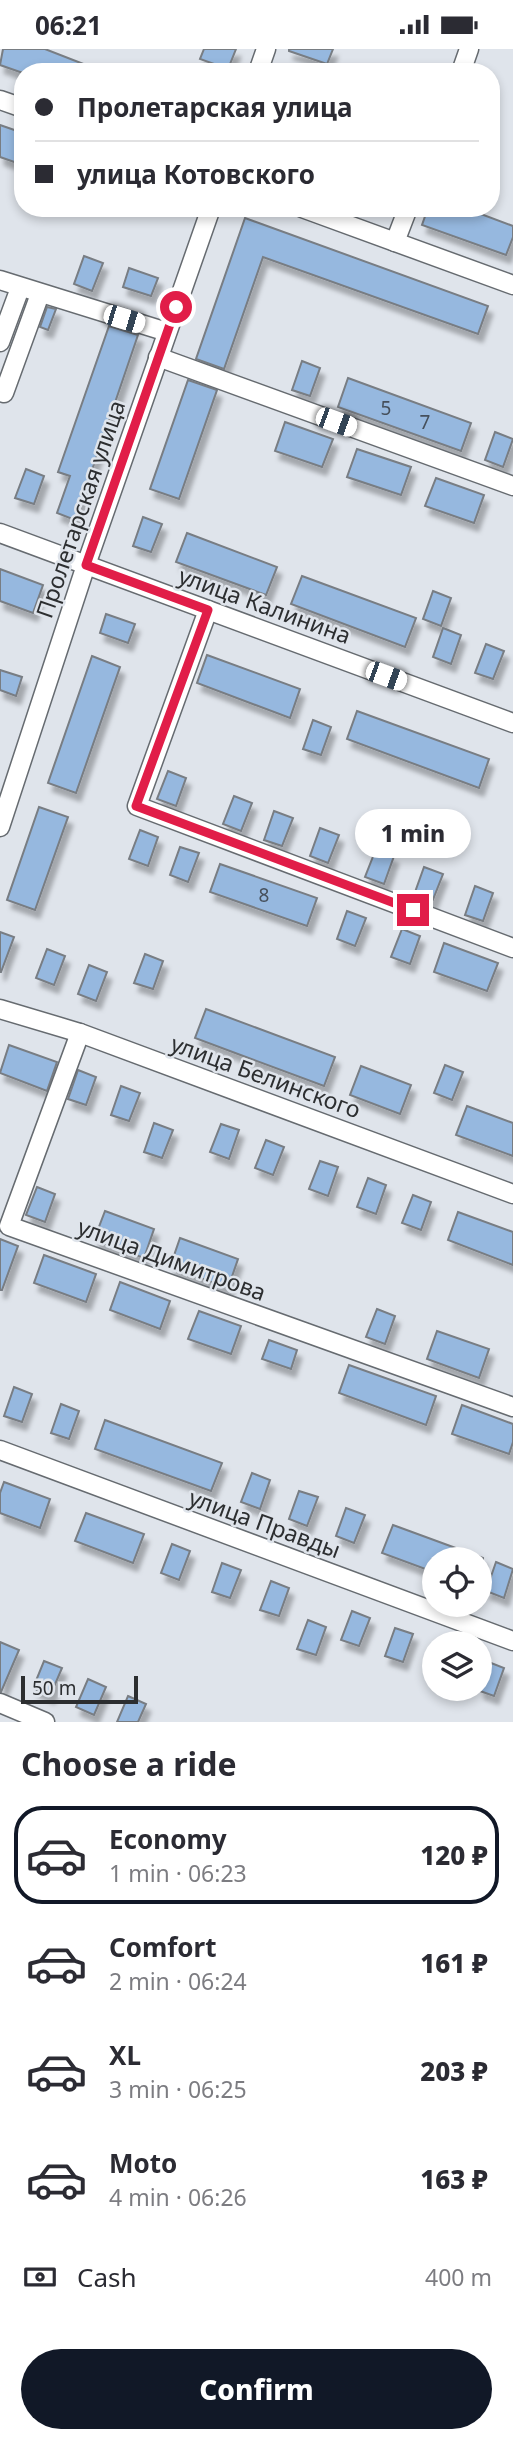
<!DOCTYPE html>
<html lang="en">
<head>
<meta charset="utf-8">
<style>
  body { margin:0; font-family:"Noto Sans",sans-serif; background:#f2f2f3; color:#2b2b33; height:100vh; display:flex; flex-direction:column; font-size:26px; white-space:nowrap }
  * { box-sizing:border-box; margin:0 }
  p { font-size:23px; color:#7c7c81 }
  .icon { flex:none; width:38px; height:38px; fill:none; stroke:currentColor; stroke-width:2; stroke-linecap:round; stroke-linejoin:round }
  .map { position:relative; height:1673px; overflow:hidden }
  .sheet { display:flex; flex-direction:column; background:#fff; flex:1 }
  .sheet>* { flex:none }
  .hud { position:absolute; left:14px; top:14px; width:486px; height:154px; border-radius:28px; box-shadow:0 4px 10px #0003; display:grid; align-content:center; height:154px; padding:0 21px; background:#fff }
  .tools { position:absolute; left:422px; top:1498px; display:grid; gap:14px }
  .tools a { display:grid; place-items:center; width:70px; height:70px; border-radius:50%; background:#fff; box-shadow:0 4px 10px #0003; font-size:35px }
  .scale { position:absolute; left:21px; bottom:18px; width:117px; box-sizing:border-box; padding-left:7px; border:4px solid #2c2e30; border-top:0; font-size:19px; line-height:24px; white-space:nowrap; color:#2c2e30; -webkit-text-stroke:5px #dfe4eb; paint-order:stroke }
  .end { position:absolute; width:32px; height:32px; margin:-16px; border:9px solid #e11d48; background:#fff; box-shadow:0 0 0 4px #fff }
  .from { border-radius:50% }
  .bubble { position:absolute; height:49px; border-radius:24px; background:#fff; box-shadow:0 4px 10px #0003; font-size:23px; font-weight:800; line-height:49px; text-align:center }
  .car { position:absolute; width:21px; height:42px; margin:-21px -10px; border-radius:9px; box-shadow:0 0 5px 2px #0007; background:linear-gradient(#fff 24%,#345 0 40%,#fff 0 76%,#345 0 86%,#fff 0) }
  .hud b { display:flex; align-items:center; gap:24px; height:66px; font-size:26px }
  .hud b+b { border-top:2px solid #e1e1e2 }
  .hud i { width:18px; height:18px; background:#2b2b33 }
  ul { padding:0; list-style:none }
  li { display:flex; align-items:center; gap:21px; height:98px; margin:0 14px 10px; padding:0 7px; border:4px solid transparent; border-radius:28px }
  li div { flex:1 }
  li b { display:block; font-size:26px }
  li em { font-style:normal; font-weight:800 }
  li.on { border-color:#111827 }
  li>.icon { width:63px; height:63px; stroke-width:1.5 }
  h2 { padding:0 21px; font-size:32px; line-height:84px }
  .pay { display:flex; align-items:center; gap:18px; height:77px; padding:0 21px; font-size:26px }
  .pay p { margin-inline-start:auto }
  .button { display:flex; gap:14px; margin-top:auto; padding:14px 21px }
  .button a { flex:1; height:80px; border-radius:42px; background:#111827; color:#fff; font-size:28px; font-weight:800; line-height:80px; text-align:center }
  .status { display:flex; justify-content:space-between; align-items:center; height:49px; padding:0 35px; background:#fff; direction:ltr }
  .status svg { height:19px; fill:currentColor }
  .map>svg:first-child { display:block }
  .building { fill:#96b8df; stroke:#787d83; stroke-width:2; filter:url(#shadow) }
  .lines { fill:none; stroke-linecap:round; stroke-linejoin:round }
  .minor-casing { stroke:#666b70; stroke-width:21 }
  .minor { stroke:#fff; stroke-width:18 }
  .route { stroke:#e11d48; stroke-width:9 }
  .labels { text-anchor:middle; dominant-baseline:central; stroke-width:5; stroke-linejoin:round; paint-order:stroke }
  .number-label { font-size:19px; fill:#46505c }
  .street-label { font-size:23px; fill:#2c2e30; stroke:#dfe4eb }
</style>
</head>
<body>
<div class="status"><b>06:21</b><svg viewBox="0 0 49 12"><path d="M0 12V9h3v3zM5 12V6h3v6zM10 12V3h3v9zM15 12V0h3v12zM26 1h20v11H26zM47 4h2v5h-2z"/></svg></div>
<div class="map">
<svg width="513" height="1673" viewBox="0 0 513 1673">
  <defs>
    <filter id="shadow"><feDropShadow dx="4.5" dy="8" stdDeviation="2" flood-color="#0004"/></filter>
  </defs>
  <rect width="100%" height="100%" fill="#dfe4eb"/>
  <g class="building">
    <path d="M3,0h42l59,23h-84l-20,-7z"/>
    <path d="M204,0h32l-8,20 -28,-10z"/>
    <path d="M289,0h44l-6,15 -38,-13z"/>
    <path d="M0,76l23,8v32l-23,-8z"/>
    <path d="M428,159h37l48,18v11l-7,18 -84,-30z"/>
    <path d="M245,169l243,88 -10,28 -215,-77 -39,112 -28,-10z"/>
    <path d="M84,207l19,7 -11,28 -18,-7z"/>
    <path d="M129,219l29,10 -7,18 -28,-9z"/>
    <path d="M47,258l9,2 -8,21 -8,-3z"/>
    <path d="M109,277l29,9 -63,185 -18,-7 13,-37 -12,-4z"/>
    <path d="M302,312l18,7 -10,28 -18,-6z"/>
    <path d="M348,329l123,45 -10,28 -123,-44z"/>
    <path d="M188,331l29,10 -38,109 -29,-10z"/>
    <path d="M285,373l48,17 -11,28 -47,-16z"/>
    <path d="M495,383l18,7 -10,28 -18,-7z"/>
    <path d="M357,400l54,18 -10,28 -54,-18z"/>
    <path d="M26,420l18,7 -10,28 -19,-6z"/>
    <path d="M436,429l48,17 -10,28 -49,-17z"/>
    <path d="M143,468l19,7 -11,28 -18,-6z"/>
    <path d="M187,484l90,34 -11,28 -90,-33z"/>
    <path d="M0,520l43,16 -10,28 -33,-12z"/>
    <path d="M302,527l114,42 -11,29 -114,-43z"/>
    <path d="M433,542l18,7 -10,28 -18,-7z"/>
    <path d="M106,565l29,10 -7,19 -28,-10z"/>
    <path d="M443,579l18,7 -10,29 -18,-7z"/>
    <path d="M486,595l18,7 -11,28 -18,-6z"/>
    <path d="M207,606l93,34 -10,29 -93,-35z"/>
    <path d="M92,607l28,11 -44,126 -28,-10z"/>
    <path d="M0,621l22,7 -6,19 -16,-6z"/>
    <path d="M357,662l132,48 -10,29 -132,-49z"/>
    <path d="M313,671l18,7 -10,28 -18,-6z"/>
    <path d="M168,722l18,7 -10,28 -19,-7z"/>
    <path d="M234,747l18,7 -11,28 -18,-7z"/>
    <path d="M39,758l29,10 -33,93 -28,-10z"/>
    <path d="M274,762l19,7 -11,28 -18,-6z"/>
    <path d="M320,779l19,7 -11,28 -18,-7z"/>
    <path d="M140,781l18,7 -10,29 -19,-7z"/>
    <path d="M180,798l19,6 -11,29 -18,-7z"/>
    <path d="M376,800l18,7 -10,28 -19,-7z"/>
    <path d="M220,815l97,34 -10,28 -97,-34z"/>
    <path d="M424,818l19,7 -11,28 -18,-7z"/>
    <path d="M475,837l18,7 -10,28 -18,-6z"/>
    <path d="M347,862l19,7 -11,28 -18,-7z"/>
    <path d="M402,880l18,7 -10,28 -19,-7z"/>
    <path d="M0,883l14,5 -13,35h-1z"/>
    <path d="M444,894l54,20 -11,28 -53,-19z"/>
    <path d="M47,900l18,7 -11,29 -18,-7z"/>
    <path d="M145,905l18,7 -10,28 -19,-6z"/>
    <path d="M89,916l18,7 -11,29 -18,-7z"/>
    <path d="M206,960l129,48 -11,29 -129,-48z"/>
    <path d="M9,996l48,17 -10,29 -47,-18z"/>
    <path d="M445,1016l18,7 -11,28 -18,-7z"/>
    <path d="M361,1017l50,19 -11,29 -50,-19z"/>
    <path d="M78,1021l18,7 -10,28 -18,-6z"/>
    <path d="M121,1037l19,7 -11,28 -18,-6z"/>
    <path d="M467,1057l46,17v33l-57,-21z"/>
    <path d="M154,1074l19,7 -11,28 -18,-6z"/>
    <path d="M221,1075l18,6 -10,29 -19,-7z"/>
    <path d="M266,1091l18,7 -11,28 -18,-7z"/>
    <path d="M320,1112l18,6 -10,29 -19,-7z"/>
    <path d="M368,1129l18,7 -10,29 -19,-7z"/>
    <path d="M37,1138l18,7 -10,28 -19,-7z"/>
    <path d="M413,1146l18,7 -10,28 -19,-7z"/>
    <path d="M105,1162l49,18 -10,29 -50,-18z"/>
    <path d="M458,1163l55,20v33l-65,-25z"/>
    <path d="M180,1189l58,21 -10,29 -58,-21z"/>
    <path d="M0,1190l18,7 -16,44h-2z"/>
    <path d="M44,1206l52,19 -10,28 -52,-19z"/>
    <path d="M120,1233l50,19 -10,28 -50,-19z"/>
    <path d="M377,1260l18,7 -10,28 -19,-7z"/>
    <path d="M199,1262l42,15 -10,28 -43,-15z"/>
    <path d="M437,1282l52,18 -10,29 -52,-19z"/>
    <path d="M269,1291l28,10 -6,19 -29,-10z"/>
    <path d="M349,1316l87,31 -10,29 -87,-32z"/>
    <path d="M14,1338l18,7 -10,28 -18,-6z"/>
    <path d="M61,1355l18,7 -10,28 -18,-6z"/>
    <path d="M462,1356l51,19v18l-4,12 -57,-20z"/>
    <path d="M105,1371l117,43 -11,28 -116,-42z"/>
    <path d="M252,1424l18,7 -10,29 -19,-7z"/>
    <path d="M4,1433l46,17 -10,29 -40,-15v-20z"/>
    <path d="M299,1442l19,6 -11,29 -18,-7z"/>
    <path d="M346,1459l19,7 -11,28 -18,-7z"/>
    <path d="M86,1464l58,21 -11,29 -58,-22z"/>
    <path d="M393,1476l90,33v1h-51l-4,11 -46,-17z"/>
    <path d="M172,1495l18,7 -11,29 -18,-7z"/>
    <path d="M496,1513l17,7 -9,29 -18,-7z"/>
    <path d="M222,1514l19,7 -11,28 -18,-6z"/>
    <path d="M271,1532l18,7 -10,28 -19,-6z"/>
    <path d="M352,1562l18,7 -11,28 -18,-6z"/>
    <path d="M308,1571l18,7 -10,28 -19,-6z"/>
    <path d="M395,1579l18,6 -10,28 -18,-6z"/>
    <path d="M0,1593l19,8 -18,42h-1z"/>
    <path d="M44,1612l18,7 -12,28 -17,-8z"/>
    <path d="M486,1612l18,7 -10,28 -14,-5v-13z"/>
    <path d="M88,1630l18,8 -12,28 -18,-8z"/>
    <path d="M128,1647l18,8 -8,18h-21z"/>
  </g>
  <g class="lines">
    <g class="minor-casing">
      <g id="minor">
        <path d="M258,23l8,-23"/>
        <path d="M461,23l8,-23"/>
        <path d="M0,51l23,8"/>
        <path d="M302,159l211,77"/>
        <path d="M395,193l13,-34"/>
        <path d="M0,231l167,52"/>
        <path d="M0,293l20,-54"/>
        <path d="M158,308l355,129"/>
        <path d="M0,343l4,1 36,-99"/>
        <path d="M0,484l513,190"/>
        <path d="M208,561l-71,196 376,142"/>
        <path d="M0,778l86,-262 125,-357"/>
        <path d="M0,960l80,24 433,161"/>
        <path d="M80,984l-71,193 504,181"/>
        <path d="M0,1401l513,191"/>
        <path d="M0,1654l45,19"/>
      </g>
    </g>
    <use href="#minor" class="minor"/>
  </g>
  <g class="lines">
    <path class="route" d="M176,258l-90,258 122,45 -72,196 277,104"/>
  </g>
  <g class="labels">
    <g class="number-label">
      <text x="386" y="359">5</text>
      <text x="425" y="373">7</text>
      <text x="264" y="846">8</text>
    </g>
    <g class="street-label">
      <text transform="translate(80 460) rotate(-71)">Пролетарская улица</text>
      <text transform="translate(265 556) rotate(20)">улица Калинина</text>
      <text transform="translate(266 1027) rotate(20)">улица Белинского</text>
      <text transform="translate(172 1210) rotate(20)">улица Димитрова</text>
      <text transform="translate(265 1474) rotate(20)">улица Правды</text>
    </g>
  </g>
</svg>
<div class="tools">
<a><svg class="icon" aria-label="locate" viewBox="0 0 24 24"><circle cx="12" cy="12" r="6"/><path d="M12 2v4M12 18v4M2 12h4M18 12h4"/></svg></a>
<a><svg class="icon" aria-label="layers" viewBox="0 0 24 24"><path d="M12 4l9 5-9 5-9-5zM3 14l9 5 9-5"/></svg></a>
</div>
<div class="scale">50 m</div>
<i class="end from" style="left:176px;top:258px"></i>
<i class="end" style="left:413px;top:861px"></i>
<div class="bubble" style="left:355px;top:760px;width:116px">1 min</div>
<i class="car" style="left:124px;top:270px;rotate:107deg"></i>
<i class="car" style="left:336px;top:373px;rotate:110deg"></i>
<i class="car" style="left:386px;top:627px;rotate:110deg"></i>
<div class="hud">
<b><i class="from"></i>Пролетарская улица</b>
<b><i></i>улица Котовского</b>
</div>
</div>
<section class="sheet">
<h2>Choose a ride</h2>
<ul>
<li class="on"><svg class="icon" aria-label="car" viewBox="0 0 24 24"><path d="M5 17H2v-5l4-1 3-4h7l3 4 3 1v5h-3M9 17h6M6 11h13"/><circle cx="7" cy="17" r="2"/><circle cx="17" cy="17" r="2"/></svg><div><b>Economy</b><p>1 min · 06:23</p></div><em>120 ₽</em></li>
<li><svg class="icon" aria-label="car" viewBox="0 0 24 24"><path d="M5 17H2v-5l4-1 3-4h7l3 4 3 1v5h-3M9 17h6M6 11h13"/><circle cx="7" cy="17" r="2"/><circle cx="17" cy="17" r="2"/></svg><div><b>Comfort</b><p>2 min · 06:24</p></div><em>161 ₽</em></li>
<li><svg class="icon" aria-label="car" viewBox="0 0 24 24"><path d="M5 17H2v-5l4-1 3-4h7l3 4 3 1v5h-3M9 17h6M6 11h13"/><circle cx="7" cy="17" r="2"/><circle cx="17" cy="17" r="2"/></svg><div><b>XL</b><p>3 min · 06:25</p></div><em>203 ₽</em></li>
<li><svg class="icon" aria-label="car" viewBox="0 0 24 24"><path d="M5 17H2v-5l4-1 3-4h7l3 4 3 1v5h-3M9 17h6M6 11h13"/><circle cx="7" cy="17" r="2"/><circle cx="17" cy="17" r="2"/></svg><div><b>Moto</b><p>4 min · 06:26</p></div><em>163 ₽</em></li>
</ul>
<div class="pay"><svg class="icon" aria-label="cash" viewBox="0 0 24 24"><path d="M3 7h18v10H3z"/><circle cx="12" cy="12" r="2"/></svg>Cash<p>400 m</p></div>
<div class="button"><a>Confirm</a></div>
</section>
</body>
</html>
